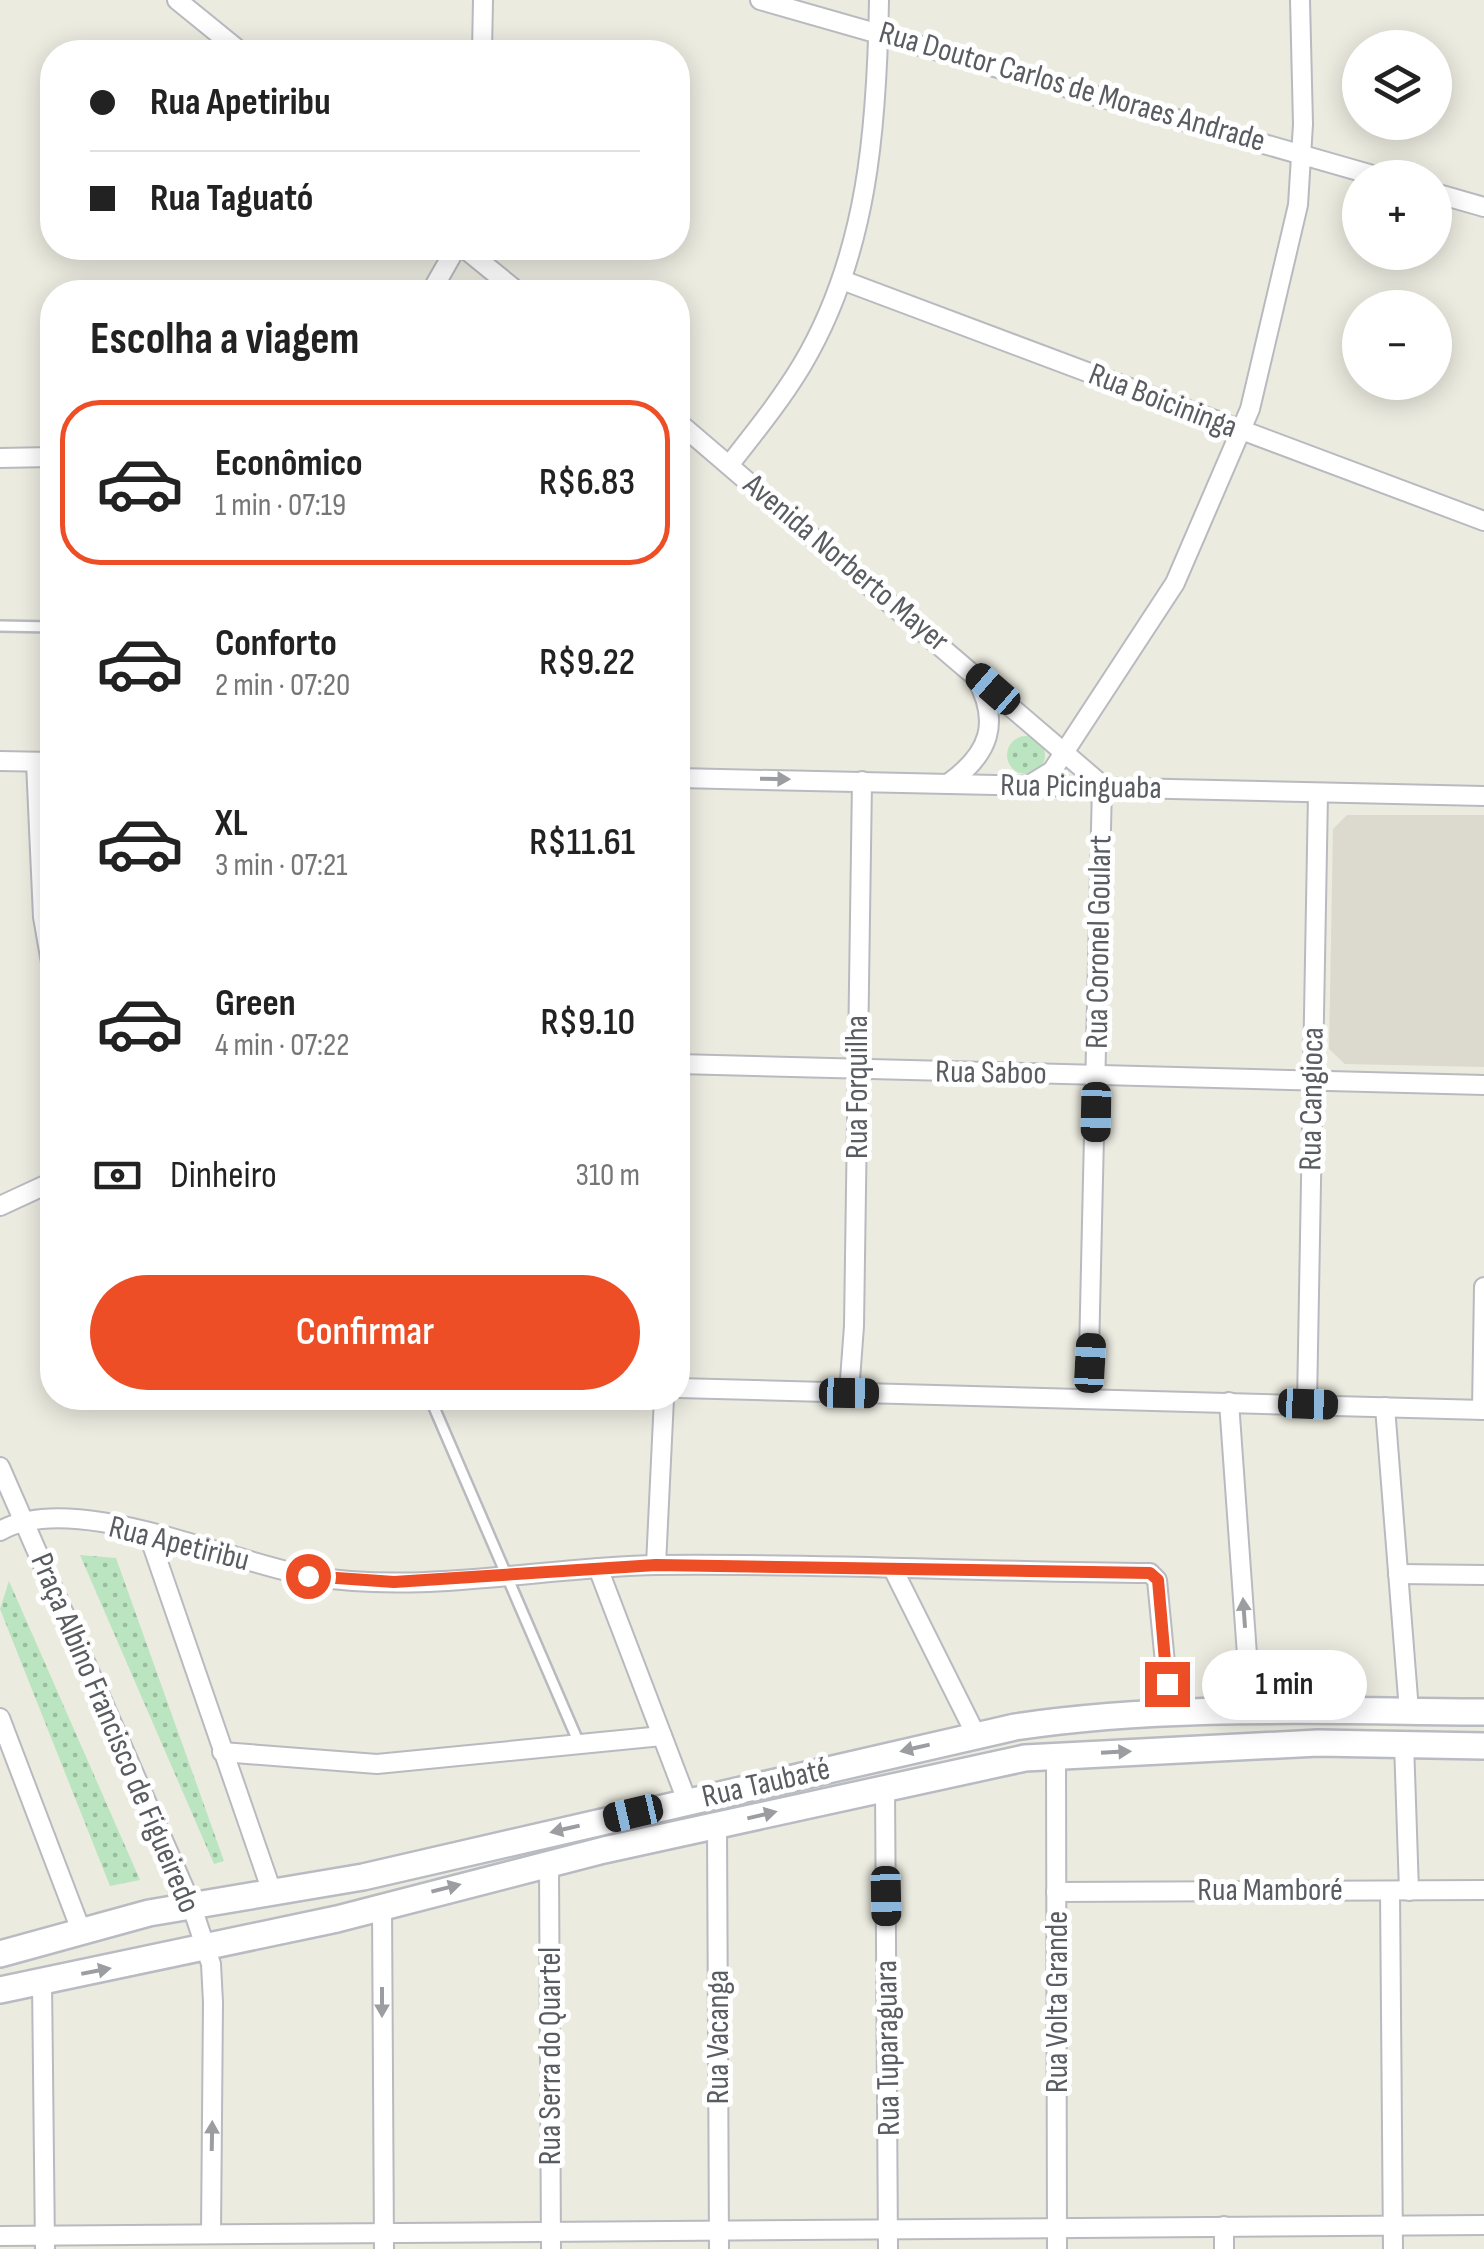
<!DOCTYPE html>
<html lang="pt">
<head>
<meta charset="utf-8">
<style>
  body { margin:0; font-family:"Sofia Sans Condensed",sans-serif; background:#f6f6f6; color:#222; height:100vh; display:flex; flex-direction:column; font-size:38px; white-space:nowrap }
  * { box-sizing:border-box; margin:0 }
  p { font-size:32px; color:#767676 }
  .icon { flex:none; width:55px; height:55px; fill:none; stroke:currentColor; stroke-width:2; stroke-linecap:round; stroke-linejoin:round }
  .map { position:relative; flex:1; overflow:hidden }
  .side { position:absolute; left:40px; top:280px; width:650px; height:1130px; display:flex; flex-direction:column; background:#fff; border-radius:40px; box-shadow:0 5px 25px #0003 }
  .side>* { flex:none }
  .hud { position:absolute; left:40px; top:40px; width:650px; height:220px; border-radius:40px; box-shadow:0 5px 25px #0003; display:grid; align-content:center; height:220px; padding:0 50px; background:#fff }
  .controls { position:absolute; left:1342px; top:30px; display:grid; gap:20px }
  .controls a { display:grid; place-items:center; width:110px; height:110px; border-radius:50%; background:#fff; box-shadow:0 5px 25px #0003; font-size:50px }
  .end { position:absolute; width:45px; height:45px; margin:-22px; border:12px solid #ed4e25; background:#fff; box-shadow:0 0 0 5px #fff }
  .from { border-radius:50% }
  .bubble { position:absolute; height:70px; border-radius:35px; background:#fff; box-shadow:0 5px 25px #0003; font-size:32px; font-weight:600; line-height:70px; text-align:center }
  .car { position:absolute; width:30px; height:60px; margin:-30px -15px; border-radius:12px; box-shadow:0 0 8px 2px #0007; background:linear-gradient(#222 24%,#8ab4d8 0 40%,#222 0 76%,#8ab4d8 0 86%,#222 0) }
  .hud b { display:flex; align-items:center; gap:35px; height:95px; font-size:38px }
  .hud b+b { border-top:2px solid #e0e0e0 }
  .hud i { width:25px; height:25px; background:#222 }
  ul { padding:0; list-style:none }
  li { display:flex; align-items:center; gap:30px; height:165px; margin:0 20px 15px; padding:0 30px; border:5px solid transparent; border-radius:40px }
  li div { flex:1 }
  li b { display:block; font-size:38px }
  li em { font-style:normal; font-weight:600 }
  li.on { border-color:#ed4e25 }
  li>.icon { width:90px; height:90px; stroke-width:1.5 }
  h2 { padding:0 50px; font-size:45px; line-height:120px }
  .pay { display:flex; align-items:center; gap:25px; height:110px; padding:0 50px; font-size:38px }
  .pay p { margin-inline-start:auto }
  .action { display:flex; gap:20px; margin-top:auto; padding:20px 50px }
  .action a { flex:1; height:115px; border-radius:60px; background:#ed4e25; color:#fff; font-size:40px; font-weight:600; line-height:115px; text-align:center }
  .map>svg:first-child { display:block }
  .education { fill:#dcdace }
  .park { fill:url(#park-dots) }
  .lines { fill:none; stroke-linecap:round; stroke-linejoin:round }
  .lane-casing { stroke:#b8babf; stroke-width:14 }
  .street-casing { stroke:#b8babf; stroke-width:22 }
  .secondary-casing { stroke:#b9bbc2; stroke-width:30 }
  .lane { stroke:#fff; stroke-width:9 }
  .street { stroke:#fff; stroke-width:18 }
  .secondary { stroke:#fff; stroke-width:25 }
  .oneway { fill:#9b9da0 }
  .route { stroke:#ed4e25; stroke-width:12 }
  .labels { text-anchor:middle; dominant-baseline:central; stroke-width:10; stroke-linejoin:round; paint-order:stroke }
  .street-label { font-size:32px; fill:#595c61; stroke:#fff }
</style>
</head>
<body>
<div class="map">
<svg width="1484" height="2249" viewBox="0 0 1484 2249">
  <defs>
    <pattern id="park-dots" width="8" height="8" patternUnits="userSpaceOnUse" patternTransform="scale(2.5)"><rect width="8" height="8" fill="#bbe5c0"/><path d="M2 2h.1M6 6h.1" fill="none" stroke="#9bbd9f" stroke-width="1.8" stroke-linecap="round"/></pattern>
  </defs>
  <rect width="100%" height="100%" fill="#ecebe0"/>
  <path class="education" d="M1347,815h137v252l-139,-3 -16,-15 4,-220z"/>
  <g class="park">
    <circle cx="1026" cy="755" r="19"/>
    <path d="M80,1555l36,3 108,303 -10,3z"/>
    <path d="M9,1581l131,299 -30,6 -110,-277z"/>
  </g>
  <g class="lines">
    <g class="lane-casing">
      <g id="lane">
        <path d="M0,626l52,1"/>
        <path d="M430,1398l148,343"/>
      </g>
    </g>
    <g class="street-casing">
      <g id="street">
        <path d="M177,0l64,52"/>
        <path d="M760,0l623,178"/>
        <path d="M482,52l1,-52"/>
        <path d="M1435,193l49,14"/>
        <path d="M464,248l54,44"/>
        <path d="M842,280l642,241"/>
        <path d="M431,292l25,-44"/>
        <path d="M678,422l424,363"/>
        <path d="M0,458l52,-1"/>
        <path d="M730,464c25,-32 51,-64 72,-99 66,-111 75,-239 77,-365"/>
        <path d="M0,761l52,1"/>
        <path d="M36,762l7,155 9,51"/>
        <path d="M678,778l806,18"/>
        <path d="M949,783c40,-29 52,-60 27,-105"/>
        <path d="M1026,787l26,-16 123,-188 75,-174 48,-204 5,-81 -3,-124"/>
        <path d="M678,1064l806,21"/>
        <path d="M0,1206l52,-24"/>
        <path d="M678,1388l806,22"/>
        <path d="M849,1393l5,-67 8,-545"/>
        <path d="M1088,1398l14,-613"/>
        <path d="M1229,1402l22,309"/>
        <path d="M1307,1404l11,-611"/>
        <path d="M1385,1407l24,304"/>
        <path d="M1482,1410l2,-123"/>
        <path d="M0,1467l191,437 20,60 2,38 -2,232"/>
        <path d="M0,1531c72,-42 229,31 309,45 115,19 232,-9 348,-11 164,-2 329,7 493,8l7,7 13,135"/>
        <path d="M148,1533l124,359"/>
        <path d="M656,1565l8,-167"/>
        <path d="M598,1568l89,233"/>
        <path d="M893,1569l83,166"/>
        <path d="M1398,1574l86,1"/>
        <path d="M0,1718l82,215"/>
        <path d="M1404,1743l5,148"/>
        <path d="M222,1752l155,12 285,-28"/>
        <path d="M1056,1754l1,495"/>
        <path d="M885,1787l3,462"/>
        <path d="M717,1825l2,424"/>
        <path d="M549,1864l2,385"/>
        <path d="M1390,1891l3,358"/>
        <path d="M1056,1892l428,-2"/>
        <path d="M382,1905l2,344"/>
        <path d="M42,1981l3,268"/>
        <path d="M0,2236l1484,-11"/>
        <path d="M1224,2249v-23"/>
      </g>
    </g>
    <g class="secondary-casing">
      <g id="secondary">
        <path d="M0,1954l149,-41 214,-36 652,-150c154,-23 313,-16 469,-15"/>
        <path d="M0,1990l337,-71 267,-69 421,-92 293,-15 166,3"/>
      </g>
    </g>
    <use href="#lane" class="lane"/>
    <use href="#street" class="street"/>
    <use href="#secondary" class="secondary"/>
  </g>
  <defs><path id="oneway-solid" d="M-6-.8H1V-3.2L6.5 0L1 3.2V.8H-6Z" transform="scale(2.5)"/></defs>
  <g class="oneway">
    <use href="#oneway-solid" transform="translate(775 779) rotate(1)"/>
    <use href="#oneway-solid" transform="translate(1244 1613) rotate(-94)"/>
    <use href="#oneway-solid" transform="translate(915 1748) rotate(167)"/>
    <use href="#oneway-solid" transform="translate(1116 1752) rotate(-3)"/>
    <use href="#oneway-solid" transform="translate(762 1815) rotate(-13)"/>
    <use href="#oneway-solid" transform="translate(565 1829) rotate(167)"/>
    <use href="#oneway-solid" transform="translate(446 1888) rotate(-14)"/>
    <use href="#oneway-solid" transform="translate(96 1971) rotate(-11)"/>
    <use href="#oneway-solid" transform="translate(382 2002) rotate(90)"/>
    <use href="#oneway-solid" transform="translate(212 2136) rotate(-89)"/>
  </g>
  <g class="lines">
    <path class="route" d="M308,1576l86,6 262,-17 494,8 8,7 9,104"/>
  </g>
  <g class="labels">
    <g class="street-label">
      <text transform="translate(1072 87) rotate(16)">Rua Doutor Carlos de Moraes Andrade</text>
      <text transform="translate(1163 401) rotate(21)">Rua Boicininga</text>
      <text transform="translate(846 563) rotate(40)">Avenida Norberto Mayer</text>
      <text transform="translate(1081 787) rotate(1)">Rua Picinguaba</text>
      <text transform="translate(1099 942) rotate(-89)">Rua Coronel Goulart</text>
      <text transform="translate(991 1073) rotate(1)">Rua Saboo</text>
      <text transform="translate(857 1087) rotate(-90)">Rua Forquilha</text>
      <text transform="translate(1312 1099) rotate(-89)">Rua Cangioca</text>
      <text transform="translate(179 1544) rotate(14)">Rua Apetiribu</text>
      <text transform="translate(115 1733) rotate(67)">Praça Albino Francisco de Figueiredo</text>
      <text transform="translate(766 1783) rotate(-13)">Rua Taubaté</text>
      <text x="1270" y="1890">Rua Mamboré</text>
      <text transform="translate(1057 2002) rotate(-90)">Rua Volta Grande</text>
      <text transform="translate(718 2037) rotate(-90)">Rua Vacanga</text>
      <text transform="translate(888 2048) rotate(-91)">Rua Tuparaguara</text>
      <text transform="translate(550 2056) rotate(-90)">Rua Serra do Quartel</text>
    </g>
  </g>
</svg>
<div class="controls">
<a><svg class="icon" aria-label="layers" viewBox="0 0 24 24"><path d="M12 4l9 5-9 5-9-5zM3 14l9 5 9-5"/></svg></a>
<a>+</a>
<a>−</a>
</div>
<i class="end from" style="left:308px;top:1576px"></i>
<i class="end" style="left:1167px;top:1684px"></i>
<div class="bubble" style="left:1202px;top:1650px;width:165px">1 min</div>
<i class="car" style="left:993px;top:689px;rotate:311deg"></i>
<i class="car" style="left:1096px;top:1112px;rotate:181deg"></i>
<i class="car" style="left:1090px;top:1363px;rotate:3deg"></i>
<i class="car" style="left:849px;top:1393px;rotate:91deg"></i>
<i class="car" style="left:1308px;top:1404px;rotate:92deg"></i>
<i class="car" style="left:633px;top:1813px;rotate:257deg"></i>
<i class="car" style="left:886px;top:1896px;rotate:179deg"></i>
<div class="hud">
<b><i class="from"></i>Rua Apetiribu</b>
<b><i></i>Rua Taguató</b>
</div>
<section class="side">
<h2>Escolha a viagem</h2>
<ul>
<li class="on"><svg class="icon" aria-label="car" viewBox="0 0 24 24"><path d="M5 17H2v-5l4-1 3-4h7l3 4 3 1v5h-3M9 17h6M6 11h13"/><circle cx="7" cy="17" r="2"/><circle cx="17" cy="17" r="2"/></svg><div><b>Econômico</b><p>1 min · 07:19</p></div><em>R$6.83</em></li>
<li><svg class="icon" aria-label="car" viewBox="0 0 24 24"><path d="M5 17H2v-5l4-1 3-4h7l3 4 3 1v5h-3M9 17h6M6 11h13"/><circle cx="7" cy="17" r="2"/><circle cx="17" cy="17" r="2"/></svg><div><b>Conforto</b><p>2 min · 07:20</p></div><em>R$9.22</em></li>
<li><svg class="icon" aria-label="car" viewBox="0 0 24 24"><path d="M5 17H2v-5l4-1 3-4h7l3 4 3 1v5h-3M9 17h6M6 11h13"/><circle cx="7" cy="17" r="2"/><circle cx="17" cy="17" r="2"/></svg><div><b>XL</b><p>3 min · 07:21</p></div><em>R$11.61</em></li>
<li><svg class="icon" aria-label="car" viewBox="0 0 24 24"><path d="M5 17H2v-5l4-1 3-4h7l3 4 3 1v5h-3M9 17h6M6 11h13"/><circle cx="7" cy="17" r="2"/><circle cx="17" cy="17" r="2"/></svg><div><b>Green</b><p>4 min · 07:22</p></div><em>R$9.10</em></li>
</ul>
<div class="pay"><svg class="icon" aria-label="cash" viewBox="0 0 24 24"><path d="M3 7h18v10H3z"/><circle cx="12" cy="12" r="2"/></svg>Dinheiro<p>310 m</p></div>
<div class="action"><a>Confirmar</a></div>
</section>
</div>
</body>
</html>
